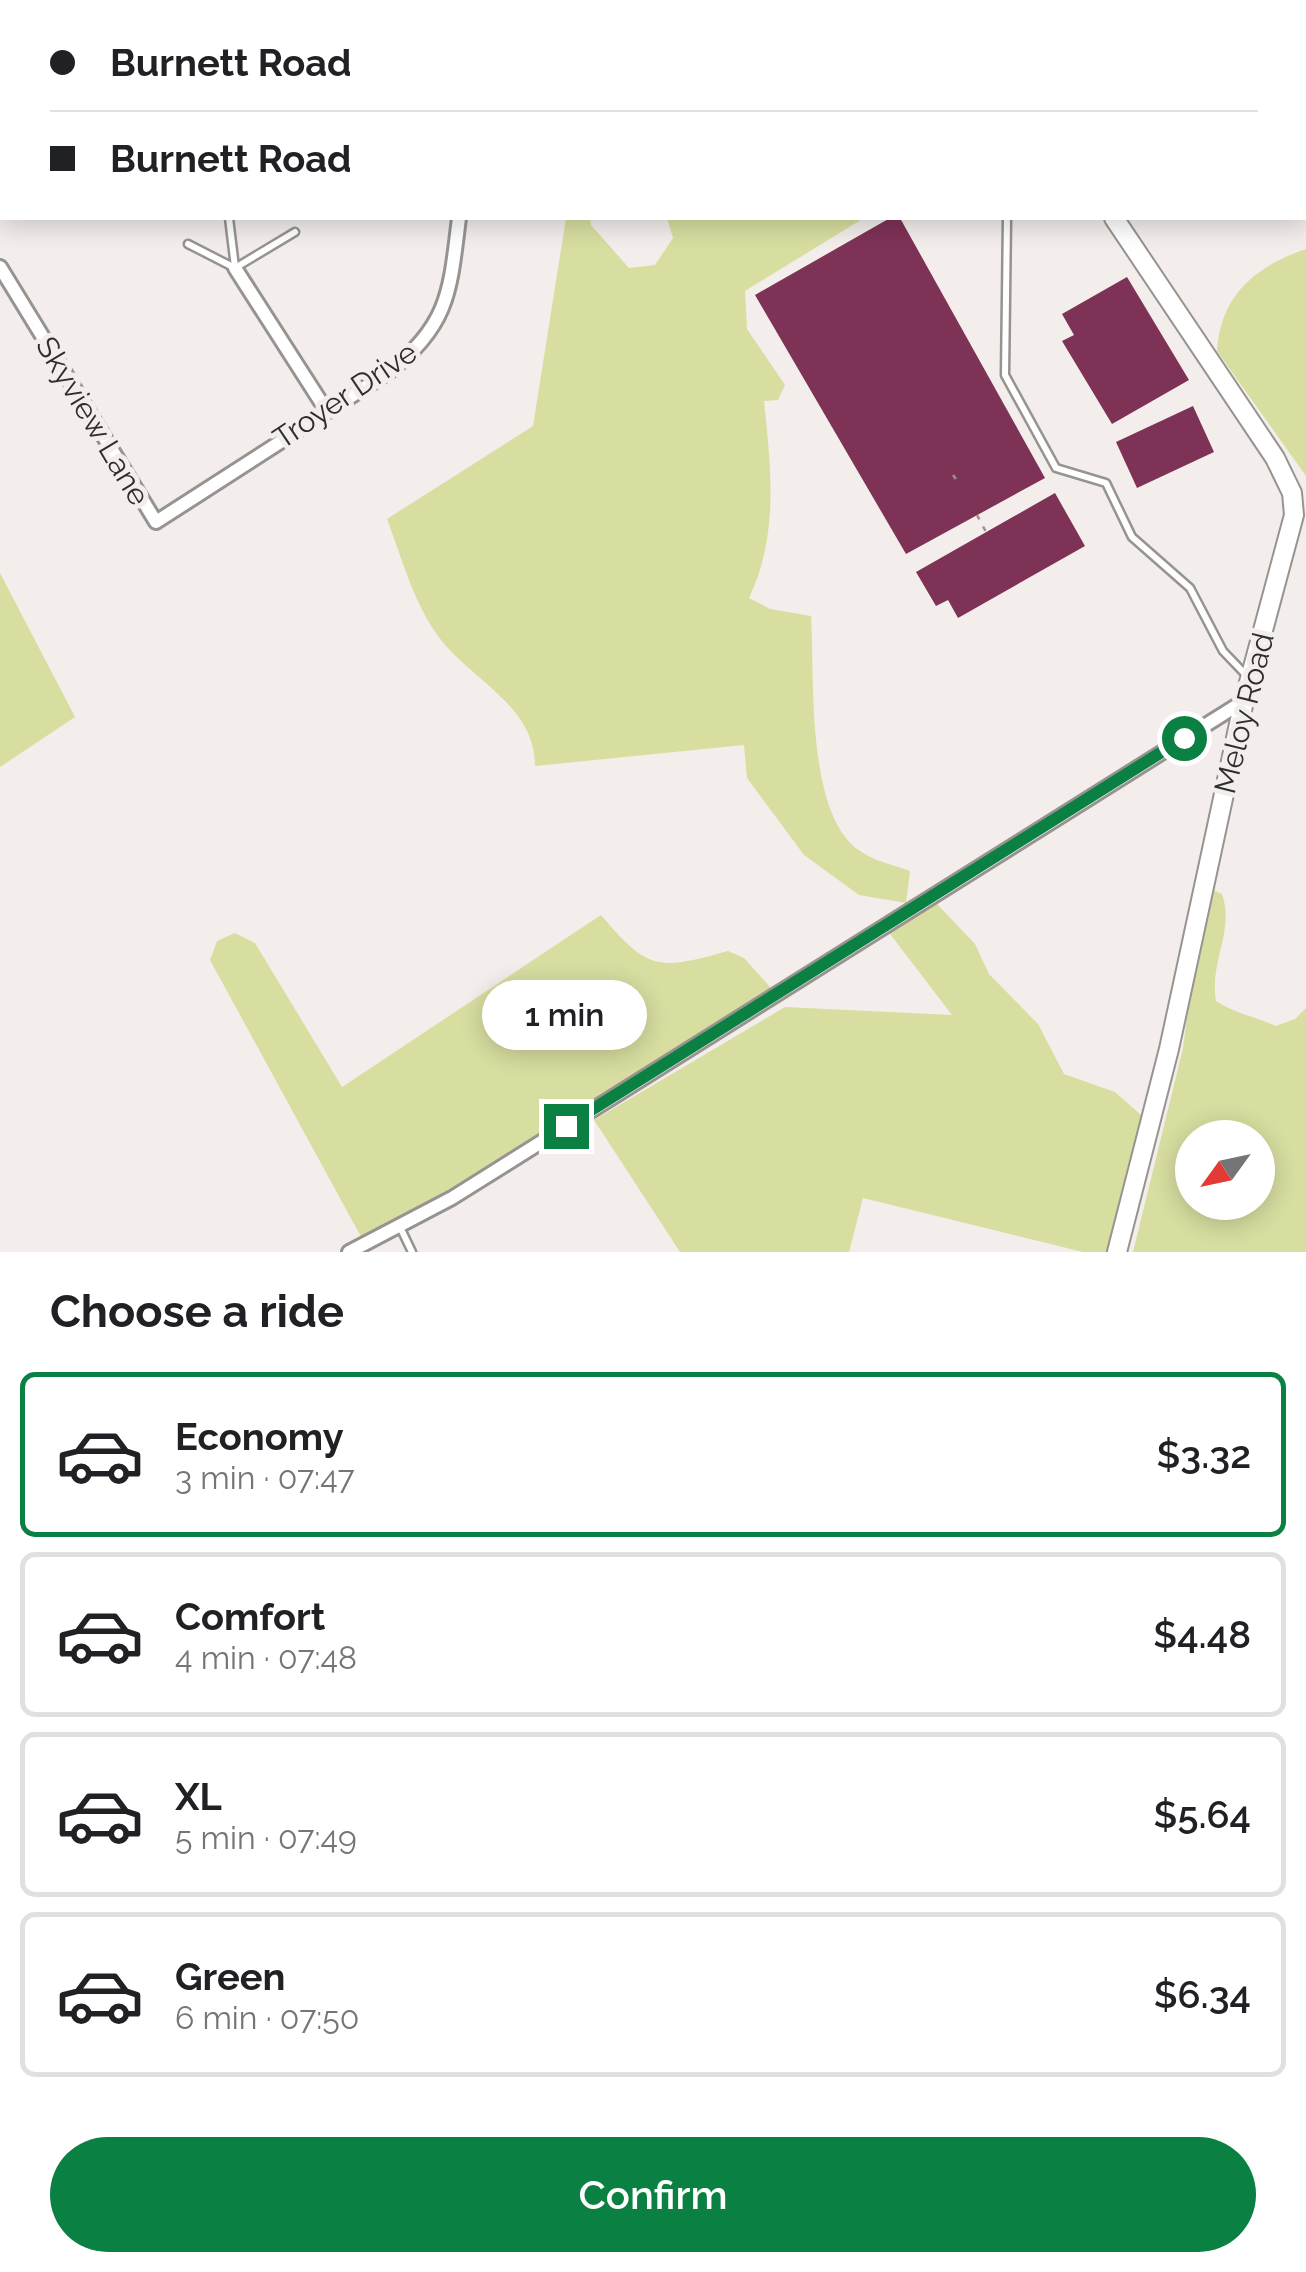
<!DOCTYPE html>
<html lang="en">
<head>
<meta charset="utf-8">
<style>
  body { margin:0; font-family:Raleway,sans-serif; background:#f6f6f6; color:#202124; height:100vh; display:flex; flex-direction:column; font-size:38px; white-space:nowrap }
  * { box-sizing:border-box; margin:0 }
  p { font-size:32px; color:#757577 }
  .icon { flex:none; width:55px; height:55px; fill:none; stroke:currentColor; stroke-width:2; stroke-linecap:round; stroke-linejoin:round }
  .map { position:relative; height:1252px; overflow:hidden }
  .details { display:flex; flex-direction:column; background:#fff; flex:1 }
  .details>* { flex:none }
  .banner { position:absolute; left:0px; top:0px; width:1308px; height:220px; box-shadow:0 5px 25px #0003; display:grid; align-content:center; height:220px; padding:0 50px; background:#fff }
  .needle { width:65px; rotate:237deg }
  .buttons { position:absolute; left:1175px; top:1120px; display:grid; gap:20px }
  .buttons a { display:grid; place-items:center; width:100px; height:100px; border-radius:50%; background:#fff; box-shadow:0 5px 25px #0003; font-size:50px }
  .end { position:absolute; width:45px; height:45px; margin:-22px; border:12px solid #0b8043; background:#fff; box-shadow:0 0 0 5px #fff }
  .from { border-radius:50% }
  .bubble { position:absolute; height:70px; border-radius:35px; background:#fff; box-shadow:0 5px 25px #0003; font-size:32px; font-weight:600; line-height:70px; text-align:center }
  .banner b { display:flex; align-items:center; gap:35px; height:95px; font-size:38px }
  .banner b+b { border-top:2px solid #e0e0e0 }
  .banner i { width:25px; height:25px; background:#202124 }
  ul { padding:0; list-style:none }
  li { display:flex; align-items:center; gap:30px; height:165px; margin:0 20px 15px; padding:0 30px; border:5px solid #e0e0e0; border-radius:15px }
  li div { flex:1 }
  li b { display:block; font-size:38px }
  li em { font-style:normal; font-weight:600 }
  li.current { border-color:#0b8043 }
  li>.icon { width:90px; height:90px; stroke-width:1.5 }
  h2 { padding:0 50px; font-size:45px; line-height:120px }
  .button { display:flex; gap:20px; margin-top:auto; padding:20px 50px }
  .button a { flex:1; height:115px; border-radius:60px; background:#0b8043; color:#fff; font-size:40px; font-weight:600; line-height:115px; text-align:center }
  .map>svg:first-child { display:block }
  .green { fill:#d8dea0; fill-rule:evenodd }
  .building { fill:#7e3256 }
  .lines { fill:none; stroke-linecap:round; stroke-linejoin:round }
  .lane-casing { stroke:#979390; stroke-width:11 }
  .street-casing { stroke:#979390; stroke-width:18 }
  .secondary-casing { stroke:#979390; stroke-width:22 }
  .path { stroke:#979491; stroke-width:2.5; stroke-dasharray:5 8; stroke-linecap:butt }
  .lane { stroke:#fff; stroke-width:6 }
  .street { stroke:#fff; stroke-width:12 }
  .secondary { stroke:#fff; stroke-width:18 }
  .route { stroke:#0b8043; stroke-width:12 }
  .labels { text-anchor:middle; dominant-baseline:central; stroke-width:10; stroke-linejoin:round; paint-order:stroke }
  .street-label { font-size:30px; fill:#302e2d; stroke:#f3eeeb }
</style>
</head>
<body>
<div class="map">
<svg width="1306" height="1252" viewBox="0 0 1306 1252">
  <rect width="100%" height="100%" fill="#f3eeeb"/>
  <g class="green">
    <path d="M566,218h24l1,7 38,43 26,-3 18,-27 -6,-20h197l-119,73 2,38 38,56 -7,15 -14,1c7,68 15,134 -15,197l21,11 41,7c4,59 -6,199 49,235 14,10 34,14 50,20l-4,32 -47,-8 -55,-40 -57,-77 -3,-33 -209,21c0,-63 -68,-87 -99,-133 -23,-33 -35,-77 -49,-114l146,-93z"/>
    <path d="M1306,249v227l-89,-125c3,-56 39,-85 89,-102z"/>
    <path d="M0,573l75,144 -75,50z"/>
    <path d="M1213,890l9,4c13,37 -13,68 -6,107 20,13 38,15 60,25l19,-7 11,-11v244h-173l50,-204 10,-77zM1192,1138h66v64h-66z"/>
    <path d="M937,904l38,40 14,30 49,50 26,50 51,18 35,31 -33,129h-34l-220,-54 -14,54h-169l-86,-132 191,-113 167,8 -65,-85z"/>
    <path d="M601,915c48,57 58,55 127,36l16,7 27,30 -1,10 -405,246 -155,-284 7,-19 18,-8 20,10 87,144z"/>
  </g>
  <g class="building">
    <path d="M890,218h10l145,260 -139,76 -151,-259z"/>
    <path d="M1127,277l62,103 -77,44 -50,-83 12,-6 -12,-21z"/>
    <path d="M1193,406l21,46 -77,36 -21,-46z"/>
    <path d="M1055,493l30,53 -127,72 -10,-18 -12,6 -20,-34z"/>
  </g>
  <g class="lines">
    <g class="lane-casing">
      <g id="lane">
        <path d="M199,0l4,2"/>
        <path d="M186,2l4,-2"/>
        <path d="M361,2v-2"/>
        <path d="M229,218l6,49"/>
        <path d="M1007,218l-2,157 51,93 50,15 26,54 58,51 33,63 23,24"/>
        <path d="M188,244l47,24 60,-36"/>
        <path d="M400,1227l12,25"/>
      </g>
    </g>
    <g class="street-casing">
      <g id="street">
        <path d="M0,27h2"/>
        <path d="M0,158l2,-16"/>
        <path d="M0,267l156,255 233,-150c61,-48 61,-82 70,-154"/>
        <path d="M235,268l91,142"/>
        <path d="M349,1252l103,-54 792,-497"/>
      </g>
    </g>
    <g class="secondary-casing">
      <g id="secondary">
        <path d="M978,0l1,2"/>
        <path d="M1114,218l161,240 17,35 2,22 -50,186 -75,348 -52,203"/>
      </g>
    </g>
    <g class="path">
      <path d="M953,475l5,7"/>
      <path d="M977,515l9,17"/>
    </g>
    <use href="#lane" class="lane"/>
    <use href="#street" class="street"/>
    <use href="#secondary" class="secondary"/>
  </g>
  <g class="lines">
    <path class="route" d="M566,1126l618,-388"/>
  </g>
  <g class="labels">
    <g class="street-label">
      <text transform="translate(345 395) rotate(-34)">Troyer Drive</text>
      <text transform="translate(93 421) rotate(59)">Skyview Lane</text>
      <text transform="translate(1244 713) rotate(-76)">Meloy Road</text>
    </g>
  </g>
</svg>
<div class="buttons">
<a><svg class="needle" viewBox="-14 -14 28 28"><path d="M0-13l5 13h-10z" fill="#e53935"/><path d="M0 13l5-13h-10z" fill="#757577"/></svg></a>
</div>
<i class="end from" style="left:1184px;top:738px"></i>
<i class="end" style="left:566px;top:1126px"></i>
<div class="bubble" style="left:482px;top:980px;width:165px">1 min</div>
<div class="banner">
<b><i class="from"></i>Burnett Road</b>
<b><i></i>Burnett Road</b>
</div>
</div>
<section class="details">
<h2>Choose a ride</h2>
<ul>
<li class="current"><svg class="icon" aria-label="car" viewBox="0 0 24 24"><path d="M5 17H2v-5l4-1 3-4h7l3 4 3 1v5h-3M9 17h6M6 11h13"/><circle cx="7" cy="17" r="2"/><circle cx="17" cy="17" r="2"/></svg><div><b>Economy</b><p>3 min · 07:47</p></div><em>$3.32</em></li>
<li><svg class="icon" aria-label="car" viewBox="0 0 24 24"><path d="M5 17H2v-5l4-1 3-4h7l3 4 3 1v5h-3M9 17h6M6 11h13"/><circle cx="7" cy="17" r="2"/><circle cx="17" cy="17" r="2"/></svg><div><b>Comfort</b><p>4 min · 07:48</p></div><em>$4.48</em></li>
<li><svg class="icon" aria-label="car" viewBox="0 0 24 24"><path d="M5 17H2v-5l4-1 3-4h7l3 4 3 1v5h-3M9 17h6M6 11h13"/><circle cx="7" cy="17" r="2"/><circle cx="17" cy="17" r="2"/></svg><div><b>XL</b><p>5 min · 07:49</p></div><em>$5.64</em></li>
<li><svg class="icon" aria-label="car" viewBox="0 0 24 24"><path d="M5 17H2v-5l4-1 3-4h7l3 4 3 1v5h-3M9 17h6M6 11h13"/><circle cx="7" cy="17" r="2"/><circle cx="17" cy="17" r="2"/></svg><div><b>Green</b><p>6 min · 07:50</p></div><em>$6.34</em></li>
</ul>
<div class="button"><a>Confirm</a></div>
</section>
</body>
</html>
